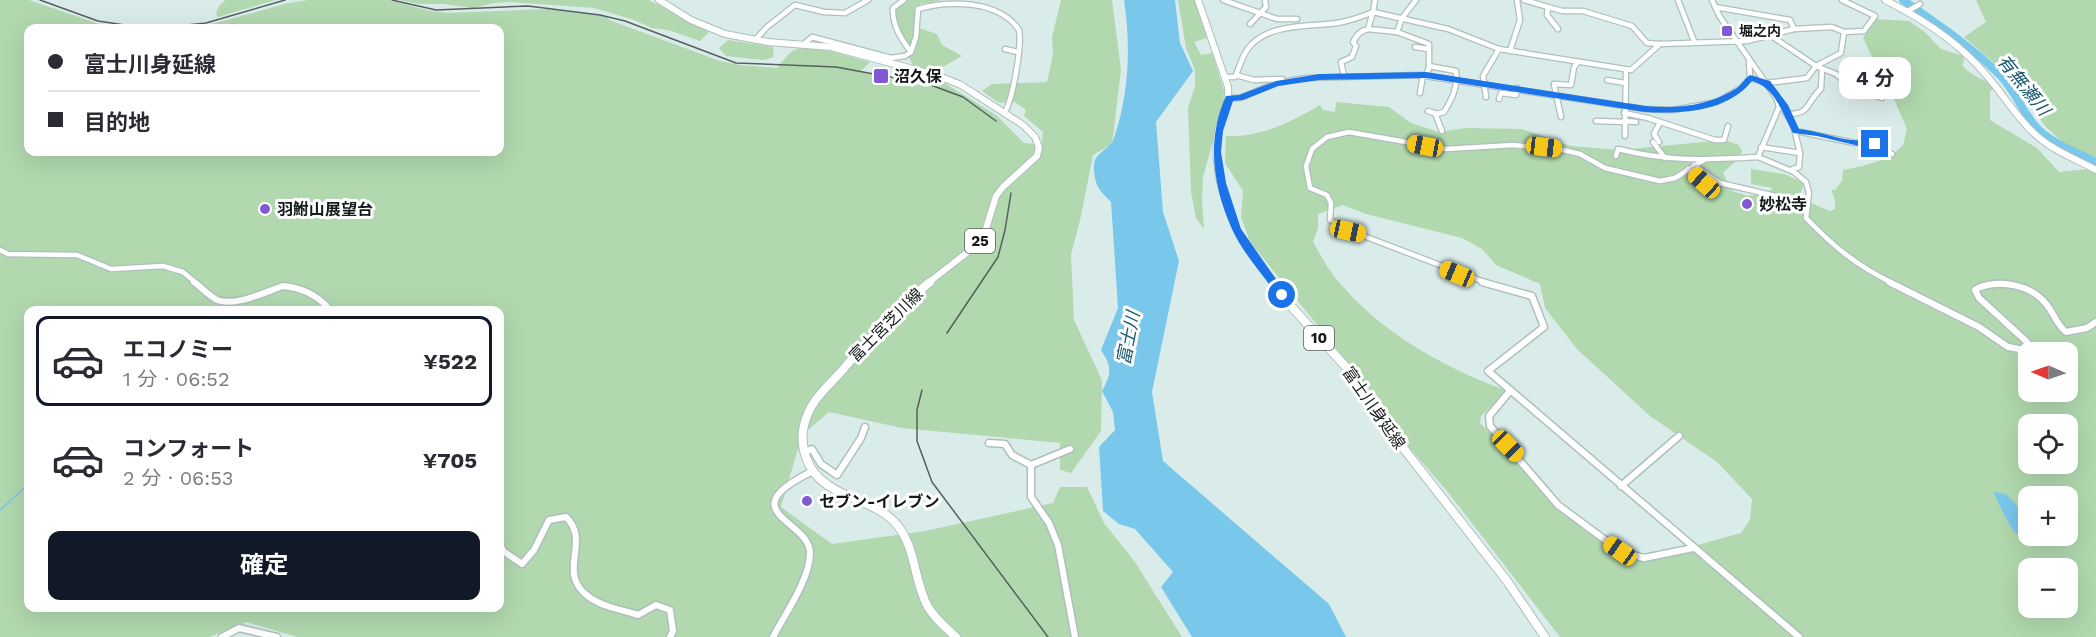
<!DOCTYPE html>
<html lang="ja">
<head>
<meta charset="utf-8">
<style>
  body { margin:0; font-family:"Work Sans","Noto Sans JP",sans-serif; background:#f7f7f7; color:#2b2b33; height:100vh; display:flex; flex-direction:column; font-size:22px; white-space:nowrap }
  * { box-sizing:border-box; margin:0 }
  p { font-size:20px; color:#7c7c81 }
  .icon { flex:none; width:33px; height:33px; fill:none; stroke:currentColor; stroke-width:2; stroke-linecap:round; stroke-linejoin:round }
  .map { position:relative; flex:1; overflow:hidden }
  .sheet { position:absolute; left:24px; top:306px; width:480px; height:306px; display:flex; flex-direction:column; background:#fff; border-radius:12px; box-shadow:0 6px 24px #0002 }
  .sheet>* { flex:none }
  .hud { position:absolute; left:24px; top:24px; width:480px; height:132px; border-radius:12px; box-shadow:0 6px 24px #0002; display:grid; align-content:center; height:132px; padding:0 24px; background:#fff }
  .needle { width:39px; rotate:272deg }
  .fabs { position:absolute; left:2018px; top:342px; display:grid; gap:12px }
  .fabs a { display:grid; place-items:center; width:60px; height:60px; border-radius:12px; background:#fff; box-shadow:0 6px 24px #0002; font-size:30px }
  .end { position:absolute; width:27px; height:27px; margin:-14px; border:8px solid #1a73e8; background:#fff; box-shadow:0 0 0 3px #fff }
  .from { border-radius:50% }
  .bubble { position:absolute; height:42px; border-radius:12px; background:#fff; box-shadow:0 6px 24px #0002; font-size:20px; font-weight:700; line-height:42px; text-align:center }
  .car { position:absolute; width:18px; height:36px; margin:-18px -9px; border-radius:8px; box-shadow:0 0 4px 2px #0007; background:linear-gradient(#f5c518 24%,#345 0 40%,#f5c518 0 76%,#345 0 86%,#f5c518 0) }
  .hud b { display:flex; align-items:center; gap:21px; height:57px; font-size:22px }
  .hud b+b { border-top:2px solid #e1e1e2 }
  .hud i { width:15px; height:15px; background:#2b2b33 }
  ul { padding:10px 0 0; list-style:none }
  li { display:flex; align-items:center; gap:18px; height:90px; margin:0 12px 9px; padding:0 12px; border:3px solid transparent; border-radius:12px }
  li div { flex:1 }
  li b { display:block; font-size:22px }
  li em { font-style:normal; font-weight:700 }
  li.on { border-color:#111827 }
  li>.icon { width:54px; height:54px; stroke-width:1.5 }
  .action { display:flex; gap:12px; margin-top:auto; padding:12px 24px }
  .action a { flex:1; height:69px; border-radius:12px; background:#111827; color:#fff; font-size:24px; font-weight:700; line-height:69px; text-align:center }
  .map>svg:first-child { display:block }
  .green { fill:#b1d8af; fill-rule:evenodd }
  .water { fill:#7ac7ec }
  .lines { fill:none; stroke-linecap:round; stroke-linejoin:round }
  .stream { stroke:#7ac7ec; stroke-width:1.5 }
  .river { stroke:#7ac7ec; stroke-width:8 }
  .minor-far1-casing { stroke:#aebfbd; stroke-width:7 }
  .minor-casing { stroke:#aebfbd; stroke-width:9 }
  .major-far1-casing { stroke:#aebfbd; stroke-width:8 }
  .major-casing { stroke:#aebfbd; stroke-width:10 }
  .minor-far1 { stroke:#fff; stroke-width:4.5 }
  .minor { stroke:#fff; stroke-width:6 }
  .major-far1 { stroke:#fff; stroke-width:6 }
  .major { stroke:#fff; stroke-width:8 }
  .rail { stroke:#55605f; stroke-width:1.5 }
  .route { fill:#1a73e8 }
  .poi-dot { fill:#8159d3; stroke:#fff; stroke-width:2 }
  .labels { text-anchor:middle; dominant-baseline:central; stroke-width:6; stroke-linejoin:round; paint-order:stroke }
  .far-poi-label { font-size:14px; font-weight:bold; fill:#131a19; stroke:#fff; text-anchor:start }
  .shield { fill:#fff; stroke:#5a5f5e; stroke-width:1.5 }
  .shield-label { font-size:15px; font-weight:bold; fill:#131a19 }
  .poi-label { font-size:16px; font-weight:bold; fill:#131a19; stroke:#fff; text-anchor:start }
  .street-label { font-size:16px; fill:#131a19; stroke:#fff }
  .water-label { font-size:18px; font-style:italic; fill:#195670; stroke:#fff }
</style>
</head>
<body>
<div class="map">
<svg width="2096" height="637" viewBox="0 0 2096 637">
  <rect width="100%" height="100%" fill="#daecea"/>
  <g class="green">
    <path d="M0,0h29l82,28h-83v124h472v-124h-314l30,-5 72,-20 21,-3h81l40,11 17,2 101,-4 56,7 8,5 108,40 20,4 37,3c6,-7 12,-17 21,-19 20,-4 53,8 72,13l-10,10 68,15 10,-8 58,36 28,28 18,1 1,-12 -19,-16 2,-6 -11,-8 -16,1 -17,-12 10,-7 55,-2 6,-28 -1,-17 9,-37h51l9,70 -9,74 -19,11 -12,61 -10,39 3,65 28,60 -1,51 -30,42 -11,-3v-27l-158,-15 -73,-16 -27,23 -21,72 51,37 93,-13 128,-28 7,-16h27l17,36 31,39 47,75h-885l-51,-15 -36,15h-210zM28,310h472v298h-472z"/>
    <path d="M225,0h51l-58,17 -2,-3 2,-7z"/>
    <path d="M400,0h249l60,32 -9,9 -32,-11 -16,-2 -18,-8 -40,-12 -84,-6 -15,1 -22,5 -30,-4h-25z"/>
    <path d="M901,0h41l-22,4 -6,15 5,9 18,6 5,11 20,11 -26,15 -23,-5 -24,-58z"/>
    <path d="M1178,0h18l11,38 -13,4 7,13 11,-2 12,38 -1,14 -20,72 -1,23 2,29 -8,-11 -5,-26 -3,-84 7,-22v-16l-9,-22z"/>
    <path d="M1976,0h120v162l-34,-20 -17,-16 -34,-48 -47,-41 22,-15z"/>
    <path d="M1874,19l35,2 17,12 15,16 23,7 -1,10c9,12 24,12 33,23l-6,2v29l47,28 22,24 30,-3 7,4v464h-536l-113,-146 -39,-45 -33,-50 -125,-154 -9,-25 2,-26 -18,-28 1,-27c36,1 63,-13 94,-31l3,5 12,2 1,-10 53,5 22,16 28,9 27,-4 56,1 49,17 48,4 105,-10 15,5 3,6 -3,7 -16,15 9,18 16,5 22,-4 2,-4 -21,-4v-15l33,5 20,9 -5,15 31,13 5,-2v-10l-4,-9h4l7,-9 1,-11c21,-4 46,-9 60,-25l4,-16 -16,-37 6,-10 -19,-13 -15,-31zM1343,205l23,9 96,24 20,11 14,16 44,19 5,24 32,41 73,67 67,46 35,37 -2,21 -9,13 -101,28 -31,-14 -53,-43 -36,-42 -40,-39 1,-7 26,-25c-62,-23 -126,-58 -169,-110 -10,-11 -17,-26 -25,-39l5,-14v-14zM2028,352h39v40h-39zM2028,424h39v40h-39zM2028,496h39v40h-39zM2028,568h39v40h-39z"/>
    <path d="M728,40l45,7 1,10 -10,3 -38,-4 -7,-8z"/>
  </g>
  <g class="water">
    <path d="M1124,0h51l5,43 13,28 -37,51 7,90 16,49 -27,131 11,69 166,143 17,33h-154l-31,-50 12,-15 -38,-43 -16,-5 -16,-13 -4,-64 16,-17 -2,-18 -11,-21c10,-18 10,-24 -1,-41l17,-42 -7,-106c-12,-12 -17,-17 -17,-36 0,-14 16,-16 20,-28 15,-44 17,-92 10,-138z"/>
    <path d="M1993,492l13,2 22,24v18h10l2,3c-24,13 -38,-31 -47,-47z"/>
  </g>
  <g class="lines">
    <path class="stream" d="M0,510l28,-25"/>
    <path class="river" d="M1903,0c33,23 67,46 96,74 16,15 22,37 37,53 14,16 41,26 60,35"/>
    <g class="minor-far1-casing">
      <g id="minor-far1">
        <path d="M904,0l-11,8c-1,17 8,31 18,44"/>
        <path d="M1223,0l54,19h20"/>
        <path d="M1524,0l38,11h21l49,15 15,17 13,1"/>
        <path d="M1678,0l16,41"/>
        <path d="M1712,0l8,17 57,82 2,8 -21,50 36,15 12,10 3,11 -3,25c29,30 49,46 86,65"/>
        <path d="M1548,7l-1,8 11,14"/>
        <path d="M1715,7l75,13 4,9"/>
        <path d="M1908,11l12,-7"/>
        <path d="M1250,24l16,-17 -1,-7"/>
        <path d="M1397,32l5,-14 14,-18"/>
        <path d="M1770,35l46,31 20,8 14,12 32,12"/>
        <path d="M755,40l12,-13 28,-22 29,7 21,1 23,-13"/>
        <path d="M804,44l8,-7 79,21 14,-2 6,-4 5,-15 2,-28c31,-9 81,-9 101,21 3,16 -6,68 -14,82"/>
        <path d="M1415,47l13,2"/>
        <path d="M1005,49l13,3"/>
        <path d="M1510,51l10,-31 -3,-20"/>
        <path d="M1236,75l18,5 28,-1"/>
        <path d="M1426,75l3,-7v-24l-32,-12 -29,-3 5,-17 75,17 51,20 132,21 29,-26 87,-3 47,-12 38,-2 12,5 20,-1 11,-15 -33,-16"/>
        <path d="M1344,76l-3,-14 11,-5 4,-11 -3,-4c4,-7 7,-11 15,-13"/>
        <path d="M1225,77h10c5,-11 8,-25 17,-33 21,-21 59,-17 85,-21 13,-2 24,-6 36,-11l2,-12"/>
        <path d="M1750,78l17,5 40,-5 9,-12 25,-13 3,-21"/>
        <path d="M1607,80l18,3"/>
        <path d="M1420,93l3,-18"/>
        <path d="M1486,97l-3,-21 16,-27"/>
        <path d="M1229,98h11l36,-15 30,-5 112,-3 227,34 28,1 44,-8 24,-14 9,-10 -1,-18"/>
        <path d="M1499,99l2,-6 15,2 1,-7"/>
        <path d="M1428,111l9,3 7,-2c8,-13 14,-25 12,-41l-27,-5"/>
        <path d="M1435,113l7,18"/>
        <path d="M1624,113l24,5 67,22h9l4,-14"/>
        <path d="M1787,114c25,0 18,-11 34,-25l1,-20"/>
        <path d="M1561,117l-7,-33 17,1 3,-18 4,-5"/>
        <path d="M1596,121l29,1"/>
        <path d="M1624,121l12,1"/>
        <path d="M1796,131l59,12 16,-1 21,12"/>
        <path d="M1625,136l1,-66"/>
        <path d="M1653,142l12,16"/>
        <path d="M1659,142l-5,-8 6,-12"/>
        <path d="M1761,147l39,6 -7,-29 -16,-24"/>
        <path d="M1616,156l2,-7c52,13 88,11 140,8"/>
        <path d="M1694,165l26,18"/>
        <path d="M1688,169l18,16 14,-2 77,18"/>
        <path d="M1793,169l6,-2 1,-14"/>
        <path d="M0,250l8,4 69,1 34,14 52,-3 20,6 13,11"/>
        <path d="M1487,283l-139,-53 -18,-10 1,-17 -4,-8 -17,-7 -4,-22 6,-17 15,-12 22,-5 97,17 67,-4 50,5 17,4 25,14 55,13 15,-3 29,-18"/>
      </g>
    </g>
    <g class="minor-casing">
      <g id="minor">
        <path d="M194,282c7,5 15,14 23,18 19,7 48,-8 66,-14 19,2 35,9 47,24"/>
        <path d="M1482,282l50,14 12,31 -56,44 311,266"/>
        <path d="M1889,282l90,45 29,20 17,3 2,-8 -48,-44 -4,-8 3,-2c23,-9 54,-3 69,17 7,9 10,20 19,27l21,-4 9,-6"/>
        <path d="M1510,391l-21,25 1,10 68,79 62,46 24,7 49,-10"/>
        <path d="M989,443l16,1 7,11 19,10v32l18,26 9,22 17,92"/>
        <path d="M804,452l8,-3 9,15 16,11 24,-37 4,-11"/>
        <path d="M1031,465l39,-16"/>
        <path d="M1621,486l58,-50"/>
        <path d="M500,543l3,8 19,13 12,-14 15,-30 17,-3c26,25 -11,56 23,80 14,10 33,13 49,18l18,-10 14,5 3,21 -3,6"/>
        <path d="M222,637l17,-9 38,9"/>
        <path d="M773,637c12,-23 37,-58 37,-84 0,-33 -82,-41 3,-82"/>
      </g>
    </g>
    <g class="major-far1-casing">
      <g id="major-far1">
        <path d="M659,0l32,20 34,14 43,8 63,5 108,29 22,9 62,40 12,12 4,10 -2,9 -34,31 -7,9 -11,36 -7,12 -50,39"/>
        <path d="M1198,0l30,87c2,17 -7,28 -10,44 -6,35 7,77 23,107 9,16 22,31 33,45"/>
        <path d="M1885,0c38,19 75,43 102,76 17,19 30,43 50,60 17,15 39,23 59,34"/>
      </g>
    </g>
    <g class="major-casing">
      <g id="major">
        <path d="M930,282c-34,27 -62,58 -90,91 -12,13 -27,26 -33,43 -9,21 -4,47 13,63 23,21 58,22 78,47 18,23 16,56 30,81 7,12 18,21 28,30"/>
        <path d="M1273,282l17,23 64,71 29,46 124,159 38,56"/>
      </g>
    </g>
    <use href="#minor-far1" class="minor-far1"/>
    <use href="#minor" class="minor"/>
    <use href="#major-far1" class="major-far1"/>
    <use href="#major" class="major"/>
    <g class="rail">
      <path d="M40,0l58,21 47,7"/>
      <path d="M392,0l44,10 92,-4 72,9 25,6 111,42 100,4 92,17 35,13 33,24"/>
      <path d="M157,28l49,-5 79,-23"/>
      <path d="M947,333l51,-76 7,-27 6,-37"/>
      <path d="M922,390l-5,20v31l15,41 116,155"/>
    </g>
  </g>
  <path class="route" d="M1426,72l219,34c33,3 63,0 92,-18 5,-4 8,-10 13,-13l20,6 18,24 11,24c23,2 50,16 72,10l8,5 -4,3 -5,-2 -7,2 -46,-11 -24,-3c-11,-20 -17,-45 -41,-52 -25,31 -70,33 -107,31l-219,-34 -107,2 -41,6 -35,14 -10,1 -10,30 -2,21 5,31 15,46 46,66 -5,3 -3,-1c-14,-19 -38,-47 -47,-68 -19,-43 -26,-89 -6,-133l13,-1 37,-14 43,-7z"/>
  <g class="poi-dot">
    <rect x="1721" y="25" width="12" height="12" rx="3"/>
    <rect x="873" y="68" width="16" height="16" rx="3"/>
    <circle cx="1747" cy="204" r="6"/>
    <circle cx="265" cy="209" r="6"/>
    <circle cx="807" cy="501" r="6"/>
  </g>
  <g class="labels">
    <g class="far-poi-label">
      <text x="1739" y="31">堀之内</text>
    </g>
    <g class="shield">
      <rect x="965" y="229" width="30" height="24" rx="4.5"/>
      <rect x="1304" y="326" width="30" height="24" rx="4.5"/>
    </g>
    <g class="shield-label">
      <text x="980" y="241">25</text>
      <text x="1319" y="338">10</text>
    </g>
    <g class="poi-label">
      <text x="894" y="76">沼久保</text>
      <text x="1759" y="204">妙松寺</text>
      <text x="277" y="209">羽鮒山展望台</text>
      <text x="819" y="501">セブン-イレブン</text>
    </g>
    <g class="street-label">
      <text transform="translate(886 325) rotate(-45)">富士宮芝川線</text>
      <text transform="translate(1374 408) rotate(55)">富士川身延線</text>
    </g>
    <g class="water-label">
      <text transform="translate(2024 85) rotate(51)">有無瀬川</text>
      <text transform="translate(1128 338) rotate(-79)">富士川</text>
    </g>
  </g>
</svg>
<div class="fabs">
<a><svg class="needle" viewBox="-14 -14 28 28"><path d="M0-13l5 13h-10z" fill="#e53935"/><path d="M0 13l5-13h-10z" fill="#7c7c81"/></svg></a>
<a><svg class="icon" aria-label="locate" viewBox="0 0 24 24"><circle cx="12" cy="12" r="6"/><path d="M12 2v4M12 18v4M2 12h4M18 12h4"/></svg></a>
<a>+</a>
<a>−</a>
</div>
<i class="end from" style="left:1282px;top:295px"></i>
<i class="end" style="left:1875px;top:144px"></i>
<div class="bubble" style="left:1839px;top:57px;width:72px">4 分</div>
<i class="car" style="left:1425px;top:146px;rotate:281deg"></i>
<i class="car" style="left:1544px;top:147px;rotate:97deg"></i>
<i class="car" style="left:1704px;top:183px;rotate:312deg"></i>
<i class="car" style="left:1348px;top:231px;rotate:102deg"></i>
<i class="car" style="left:1457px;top:274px;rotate:293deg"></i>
<i class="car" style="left:1508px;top:446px;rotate:135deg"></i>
<i class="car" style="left:1620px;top:551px;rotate:305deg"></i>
<div class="hud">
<b><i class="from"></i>富士川身延線</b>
<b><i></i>目的地</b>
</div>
<section class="sheet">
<ul>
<li class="on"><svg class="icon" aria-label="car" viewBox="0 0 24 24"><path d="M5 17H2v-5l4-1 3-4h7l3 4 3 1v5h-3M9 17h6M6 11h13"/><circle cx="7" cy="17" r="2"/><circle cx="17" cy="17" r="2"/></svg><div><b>エコノミー</b><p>1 分 · 06:52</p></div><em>¥522</em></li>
<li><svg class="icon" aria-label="car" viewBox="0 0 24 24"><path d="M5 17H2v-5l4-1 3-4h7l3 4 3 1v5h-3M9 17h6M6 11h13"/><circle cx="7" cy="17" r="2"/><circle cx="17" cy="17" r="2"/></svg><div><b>コンフォート</b><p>2 分 · 06:53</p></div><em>¥705</em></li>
</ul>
<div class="action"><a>確定</a></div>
</section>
</div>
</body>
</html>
